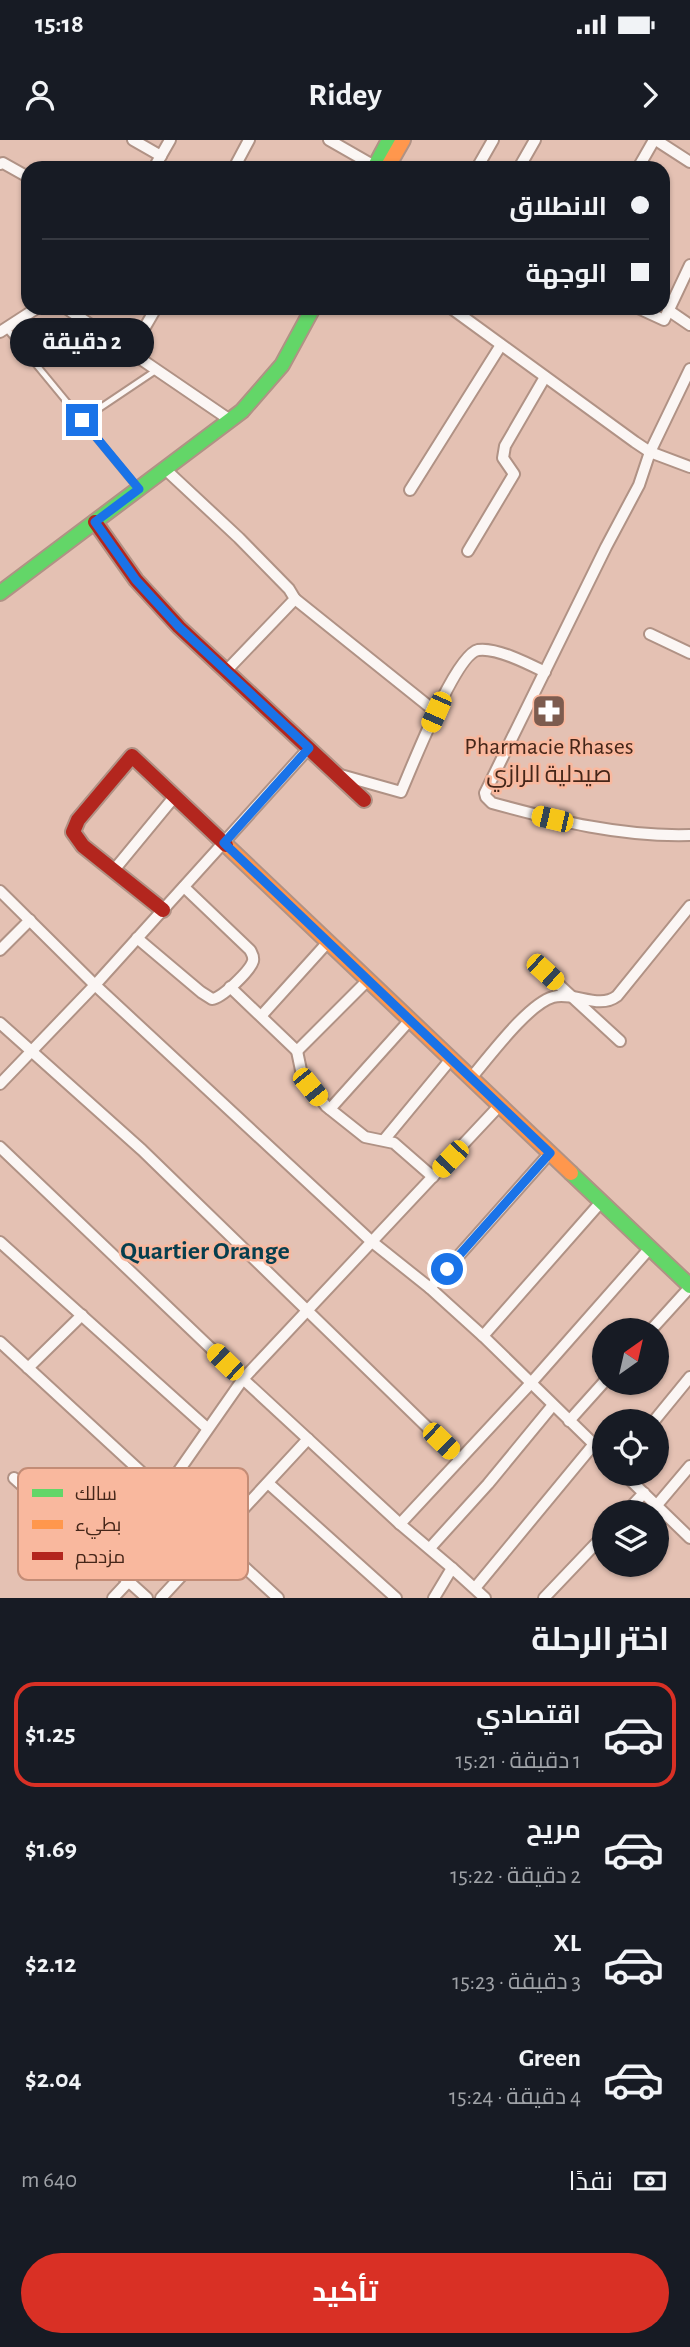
<!DOCTYPE html>
<html lang="ar">
<head>
<meta charset="utf-8">
<style>
  body { margin:0; font-family:"Alegreya Sans",Cairo,sans-serif; background:#20242c; color:#f1f3f6; direction:rtl; height:100vh; display:flex; flex-direction:column; font-size:26px; white-space:nowrap }
  * { box-sizing:border-box; margin:0 }
  p { font-size:23px; color:#9ea1a6 }
  .icon { flex:none; width:38px; height:38px; fill:none; stroke:currentColor; stroke-width:2; stroke-linecap:round; stroke-linejoin:round }
  .map { position:relative; height:1458px; overflow:hidden; direction:ltr }
  .details { display:flex; flex-direction:column; background:#171b24; flex:1 }
  .details>* { flex:none }
  .top-card { position:absolute; left:21px; top:21px; width:649px; height:154px; border-radius:21px; box-shadow:0 2px 5px #0004; direction:rtl; display:grid; align-content:center; height:154px; padding:0 21px; background:#171b24 }
  .needle { width:46px; rotate:34deg }
  .controls { position:absolute; left:592px; top:1178px; display:grid; gap:14px }
  .controls a { display:grid; place-items:center; width:77px; height:77px; border-radius:50%; background:#171b24; box-shadow:0 2px 5px #0004; font-size:35px }
  .end { position:absolute; width:32px; height:32px; margin:-16px; border:9px solid #1a73e8; background:#fff; box-shadow:0 0 0 4px #fff }
  .from { border-radius:50% }
  .bubble { position:absolute; height:49px; border-radius:24px; background:#171b24; box-shadow:0 2px 5px #0004; font-size:23px; font-weight:700; line-height:49px; text-align:center; direction:rtl }
  .car { position:absolute; width:21px; height:42px; margin:-21px -10px; border-radius:9px; box-shadow:0 0 5px 2px #0007; background:linear-gradient(#f5c518 24%,#345 0 40%,#f5c518 0 76%,#345 0 86%,#f5c518 0) }
  .top-card b { display:flex; align-items:center; gap:24px; height:66px; font-size:26px }
  .top-card b+b { border-top:2px solid #363941 }
  .top-card i { width:18px; height:18px; background:#f1f3f6 }
  ul { padding:0; list-style:none }
  li { display:flex; align-items:center; gap:21px; height:105px; margin:0 14px 10px; padding:0 7px; border:4px solid transparent; border-radius:21px }
  li div { flex:1 }
  li b { display:block; font-size:26px }
  li em { font-style:normal; font-weight:700 }
  li.selected { border-color:#d93025 }
  li>.icon { width:63px; height:63px; stroke-width:1.5 }
  h2 { padding:0 21px; font-size:32px; line-height:84px }
  .pay { display:flex; align-items:center; gap:18px; height:77px; padding:0 21px; font-size:26px }
  .pay p { margin-inline-start:auto }
  .primary-button { display:flex; gap:14px; margin-top:auto; padding:14px 21px }
  .primary-button a { flex:1; height:80px; border-radius:42px; background:#d93025; color:#fff; font-size:28px; font-weight:700; line-height:80px; text-align:center }
  .status { display:flex; justify-content:space-between; align-items:center; height:49px; padding:0 35px; background:#171b24; direction:ltr }
  .status svg { height:19px; fill:currentColor }
  header { display:flex; justify-content:space-between; align-items:center; height:91px; padding:0 21px; background:#171b24; font-size:32px; font-weight:700 }
  .map>svg:first-child { display:block }
  .lines { fill:none; stroke-linecap:round; stroke-linejoin:round }
  .lane-casing { stroke:#b09285; stroke-width:9 }
  .street-casing { stroke:#b09285; stroke-width:14 }
  .fast-casing { stroke:#b09285; stroke-width:18 }
  .slow-casing { stroke:#b09285; stroke-width:18 }
  .jam-casing { stroke:#b09285; stroke-width:18 }
  .lane { stroke:#fbf6f4; stroke-width:5 }
  .street { stroke:#fbf6f4; stroke-width:10 }
  .fast { stroke:#63d668; stroke-width:14 }
  .slow { stroke:#ff974d; stroke-width:14 }
  .jam { stroke:#b3261e; stroke-width:14 }
  .route { stroke:#1a73e8; stroke-width:9 }
  .labels { text-anchor:middle; dominant-baseline:central; stroke-width:5; stroke-linejoin:round; paint-order:stroke }
  .poi-label { font-size:24px; fill:#452619; stroke:#f9b89e }
  .neighbourhood-label { font-size:26px; font-weight:bold; fill:#063e4e; stroke:#f9b89e }
  .key { fill:#f9b89e; stroke:#c38c76; stroke-width:2 }
  .key-label { font-size:19px; fill:#452619 }
</style>
</head>
<body>
<div class="status"><b>15:18</b><svg viewBox="0 0 49 12"><path d="M0 12V9h3v3zM5 12V6h3v6zM10 12V3h3v9zM15 12V0h3v12zM26 1h20v11H26zM47 4h2v5h-2z"/></svg></div>
<header><svg class="icon" aria-label="forward" viewBox="0 0 24 24"><path d="M9 5l7 7-7 7"/></svg>Ridey<svg class="icon" aria-label="person" viewBox="0 0 24 24"><circle cx="12" cy="8" r="4"/><path d="M4 21q1-7 8-7t8 7"/></svg></header>
<div class="map">
<svg width="690" height="1458" viewBox="0 0 690 1458">
  <rect width="100%" height="100%" fill="#e4c1b3"/>
  <g class="lines">
    <g class="lane-casing">
      <g id="lane">
        <path d="M6,188l131,159"/>
        <path d="M82,280l73,-49"/>
      </g>
    </g>
    <g class="street-casing">
      <g id="street">
        <path d="M133,0l28,16"/>
        <path d="M329,0l49,28"/>
        <path d="M656,0l34,22"/>
        <path d="M0,24l3,-1 25,14"/>
        <path d="M154,28l16,-28"/>
        <path d="M234,28l15,-28"/>
        <path d="M477,28l16,-28"/>
        <path d="M519,28l16,-28"/>
        <path d="M638,28l16,-28"/>
        <path d="M66,168l164,112"/>
        <path d="M451,168l184,134 15,10 40,15"/>
        <path d="M638,168l26,12 26,-55"/>
        <path d="M668,170l22,15"/>
        <path d="M0,192l37,-24"/>
        <path d="M130,213l26,-45"/>
        <path d="M690,229l-40,83 -11,33 -33,62 -121,246 1,4 6,6c66,18 129,34 198,32"/>
        <path d="M165,329l74,69 50,51 6,10 -69,72"/>
        <path d="M410,350l91,-145"/>
        <path d="M468,411l46,-77 -11,-16 2,-12 40,-69"/>
        <path d="M295,459l141,113"/>
        <path d="M650,494l40,19"/>
        <path d="M337,634l64,18c11,-25 54,-137 77,-142 18,-3 51,14 67,22"/>
        <path d="M114,730l61,-74"/>
        <path d="M0,751l95,94 276,256 59,47 53,48 121,118"/>
        <path d="M137,798l64,54 11,7c10,-1 38,-28 41,-38 1,-5 -1,-7 -3,-11l-66,-63"/>
        <path d="M0,810l30,-30"/>
        <path d="M545,832l75,69"/>
        <path d="M230,847l67,64 71,-71"/>
        <path d="M262,875l66,-73"/>
        <path d="M0,883l142,127 318,309"/>
        <path d="M297,911l5,24 24,31 39,31 29,6 39,34"/>
        <path d="M471,938c18,-21 57,-74 82,-81 20,-6 46,13 64,-1l73,-90"/>
        <path d="M0,944l95,-99 214,-237"/>
        <path d="M330,969l80,-89"/>
        <path d="M384,1000l67,-81"/>
        <path d="M0,1007l243,232 157,145 52,44"/>
        <path d="M0,1102l207,186"/>
        <path d="M430,1148l120,-135"/>
        <path d="M651,1190l39,-43"/>
        <path d="M483,1196l118,-134"/>
        <path d="M0,1202l278,256"/>
        <path d="M28,1228l54,-53"/>
        <path d="M569,1281l35,-39"/>
        <path d="M654,1281l36,-44"/>
        <path d="M624,1334l66,64"/>
        <path d="M14,1338l133,120"/>
        <path d="M268,1343l128,115"/>
        <path d="M164,1352l79,-113 257,-274"/>
        <path d="M657,1365l33,-39"/>
        <path d="M626,1372l18,-19"/>
        <path d="M400,1384l131,-141 119,-135"/>
        <path d="M430,1408l58,-64 65,-79"/>
        <path d="M475,1448l119,-144"/>
        <path d="M113,1458l16,-17"/>
        <path d="M161,1458l147,-159"/>
        <path d="M434,1458l18,-30 33,30"/>
        <path d="M544,1458l60,-63"/>
      </g>
    </g>
    <g class="fast-casing">
      <g id="fast">
        <path d="M374,28l15,-28"/>
        <path d="M0,453l242,-182 40,-46 31,-57"/>
        <path d="M571,1033l119,113"/>
      </g>
    </g>
    <g class="slow-casing">
      <g id="slow">
        <path d="M387,28l16,-28"/>
        <path d="M226,705l345,328"/>
      </g>
    </g>
    <g class="jam-casing">
      <g id="jam">
        <path d="M95,382l41,58 43,47 185,173"/>
        <path d="M163,770l-80,-64 -10,-14 5,-12 54,-64 94,89"/>
      </g>
    </g>
    <use href="#lane" class="lane"/>
    <use href="#street" class="street"/>
    <use href="#fast" class="fast"/>
    <use href="#slow" class="slow"/>
    <use href="#jam" class="jam"/>
  </g>
  <g class="lines">
    <path class="route" d="M82,280l57,69 -44,33 41,58 43,47 130,121 -85,95 326,310 -103,116"/>
  </g>
  <defs>
    <g id="pharmacy-square" transform="scale(1.75)"><rect x="-9" y="-9" width="18" height="18" rx="4" fill="#7d5c4f" stroke="#f9b89e"/><path d="M-2-6h4v4h4v4h-4v4h-4v-4h-4v-4h4Z" fill="#fff"/></g>
  </defs>
  <g fill-rule="evenodd">
    <use href="#pharmacy-square" x="549" y="571"/>
  </g>
  <g class="labels">
    <g class="poi-label">
      <text x="549" y="607">Pharmacie Rhases<tspan x="549" dy="28">صيدلية الرازي</tspan></text>
    </g>
    <g class="neighbourhood-label">
      <text x="205" y="1111">Quartier Orange</text>
    </g>
  </g>
  <rect x="18" y="1328" width="230" height="112" rx="10" class="key"/>
  <rect x="32" y="1349" width="31" height="8" fill="#63d668"/>
  <rect x="32" y="1380" width="31" height="9" fill="#ff974d"/>
  <rect x="32" y="1412" width="31" height="8" fill="#b3261e"/>
  <g class="key-label">
    <text x="75" y="1360">سالك</text>
    <text x="75" y="1391">بطيء</text>
    <text x="75" y="1423">مزدحم</text>
  </g>
</svg>
<div class="controls">
<a><svg class="needle" viewBox="-14 -14 28 28"><path d="M0-13l5 13h-10z" fill="#e53935"/><path d="M0 13l5-13h-10z" fill="#9ea1a6"/></svg></a>
<a><svg class="icon" aria-label="locate" viewBox="0 0 24 24"><circle cx="12" cy="12" r="6"/><path d="M12 2v4M12 18v4M2 12h4M18 12h4"/></svg></a>
<a><svg class="icon" aria-label="layers" viewBox="0 0 24 24"><path d="M12 4l9 5-9 5-9-5zM3 14l9 5 9-5"/></svg></a>
</div>
<i class="end from" style="left:447px;top:1129px"></i>
<i class="end" style="left:82px;top:280px"></i>
<div class="bubble" style="left:10px;top:178px;width:144px">2 دقيقة</div>
<i class="car" style="left:436px;top:572px;rotate:204deg"></i>
<i class="car" style="left:552px;top:679px;rotate:283deg"></i>
<i class="car" style="left:545px;top:832px;rotate:132deg"></i>
<i class="car" style="left:310px;top:947px;rotate:141deg"></i>
<i class="car" style="left:450px;top:1019px;rotate:223deg"></i>
<i class="car" style="left:225px;top:1222px;rotate:314deg"></i>
<i class="car" style="left:441px;top:1301px;rotate:134deg"></i>
<div class="top-card">
<b><i class="from"></i>الانطلاق</b>
<b><i></i>الوجهة</b>
</div>
</div>
<section class="details">
<h2>اختر الرحلة</h2>
<ul>
<li class="selected"><svg class="icon" aria-label="car" viewBox="0 0 24 24"><path d="M5 17H2v-5l4-1 3-4h7l3 4 3 1v5h-3M9 17h6M6 11h13"/><circle cx="7" cy="17" r="2"/><circle cx="17" cy="17" r="2"/></svg><div><b>اقتصادي</b><p>1 دقيقة · 15:21</p></div><em>$1.25</em></li>
<li><svg class="icon" aria-label="car" viewBox="0 0 24 24"><path d="M5 17H2v-5l4-1 3-4h7l3 4 3 1v5h-3M9 17h6M6 11h13"/><circle cx="7" cy="17" r="2"/><circle cx="17" cy="17" r="2"/></svg><div><b>مريح</b><p>2 دقيقة · 15:22</p></div><em>$1.69</em></li>
<li><svg class="icon" aria-label="car" viewBox="0 0 24 24"><path d="M5 17H2v-5l4-1 3-4h7l3 4 3 1v5h-3M9 17h6M6 11h13"/><circle cx="7" cy="17" r="2"/><circle cx="17" cy="17" r="2"/></svg><div><b>XL</b><p>3 دقيقة · 15:23</p></div><em>$2.12</em></li>
<li><svg class="icon" aria-label="car" viewBox="0 0 24 24"><path d="M5 17H2v-5l4-1 3-4h7l3 4 3 1v5h-3M9 17h6M6 11h13"/><circle cx="7" cy="17" r="2"/><circle cx="17" cy="17" r="2"/></svg><div><b>Green</b><p>4 دقيقة · 15:24</p></div><em>$2.04</em></li>
</ul>
<div class="pay"><svg class="icon" aria-label="cash" viewBox="0 0 24 24"><path d="M3 7h18v10H3z"/><circle cx="12" cy="12" r="2"/></svg>نقدًا<p>640 m</p></div>
<div class="primary-button"><a>تأكيد</a></div>
</section>
</body>
</html>
